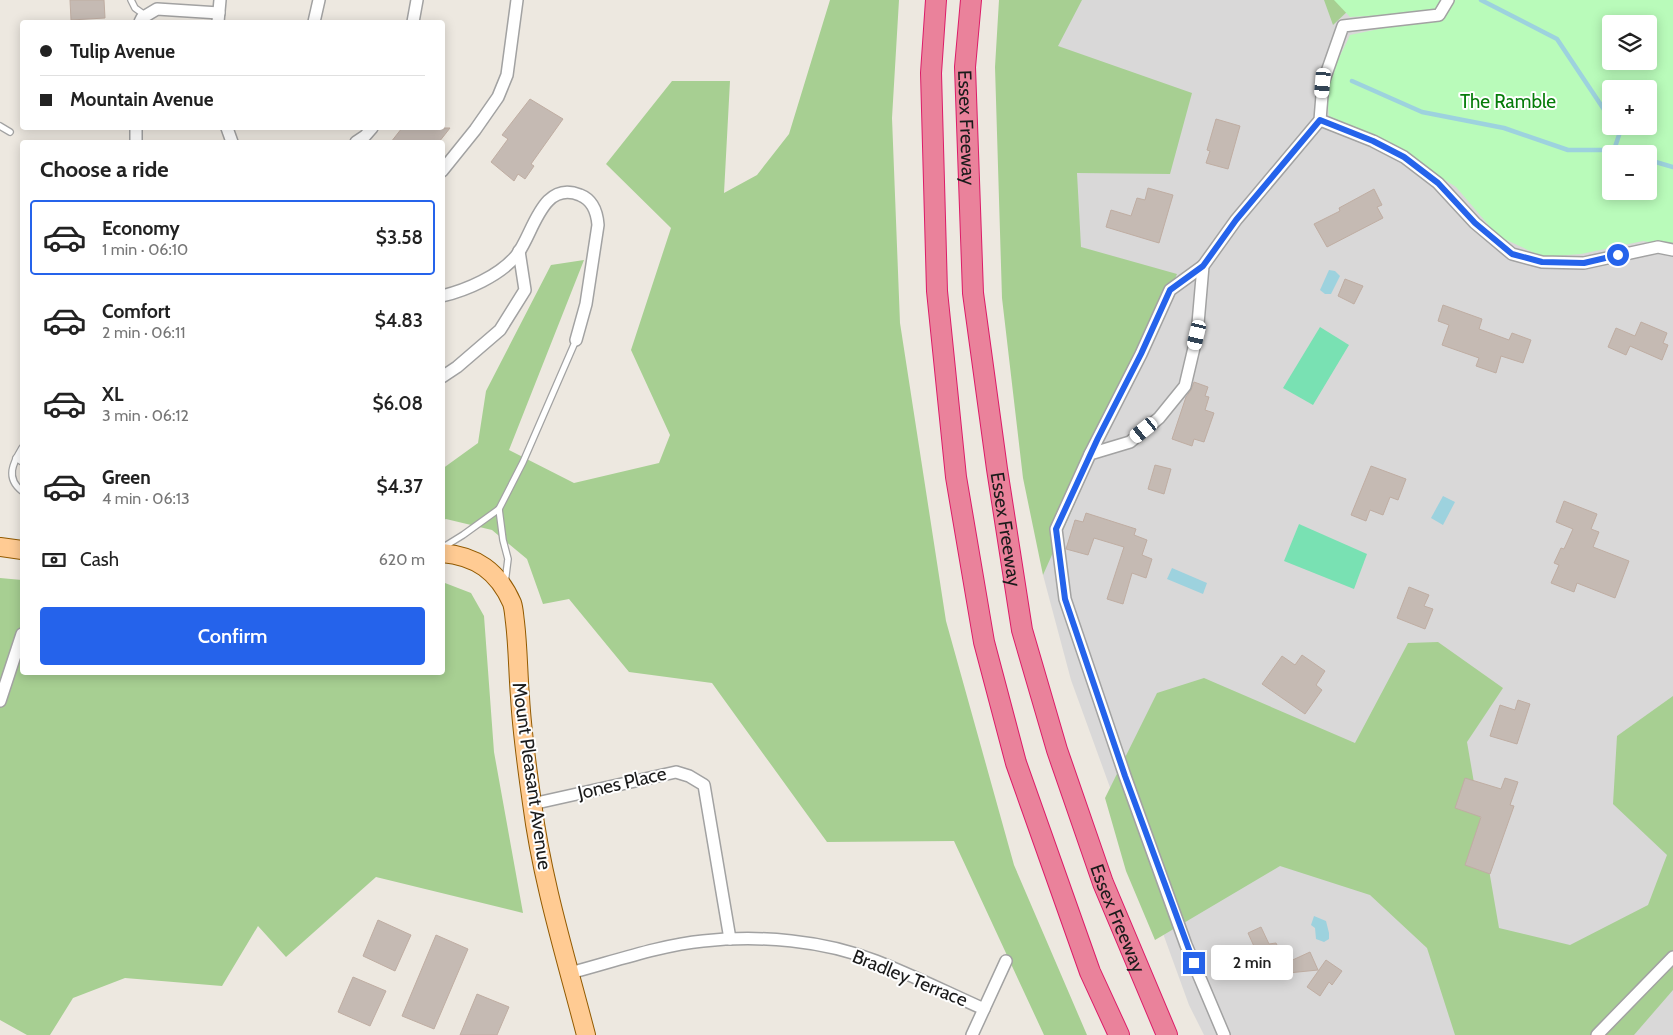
<!DOCTYPE html>
<html lang="en">
<head>
<meta charset="utf-8">
<style>
  body { margin:0; font-family:Cabin,sans-serif; background:#f2f2f2; color:#222; height:100vh; display:flex; flex-direction:column; font-size:19px; white-space:nowrap }
  * { box-sizing:border-box; margin:0 }
  p { font-size:16px; color:#767676 }
  .icon { flex:none; width:28px; height:28px; fill:none; stroke:currentColor; stroke-width:2; stroke-linecap:round; stroke-linejoin:round }
  .map { position:relative; flex:1; overflow:hidden }
  .sheet { position:absolute; left:20px; top:140px; width:425px; height:535px; display:flex; flex-direction:column; background:#fff; border-radius:5px; box-shadow:0 2px 12px #0003 }
  .sheet>* { flex:none }
  .top-card { position:absolute; left:20px; top:20px; width:425px; height:110px; border-radius:5px; box-shadow:0 2px 12px #0003; display:grid; align-content:center; height:110px; padding:0 20px; background:#fff }
  .tools { position:absolute; left:1602px; top:15px; display:grid; gap:10px }
  .tools a { display:grid; place-items:center; width:55px; height:55px; border-radius:5px; background:#fff; box-shadow:0 2px 12px #0003; font-size:25px }
  .end { position:absolute; width:22px; height:22px; margin:-11px; border:6px solid #2563eb; background:#fff; box-shadow:0 0 0 2px #fff }
  .from { border-radius:50% }
  .bubble { position:absolute; height:35px; border-radius:5px; background:#fff; box-shadow:0 2px 12px #0003; font-size:16px; font-weight:600; line-height:35px; text-align:center }
  .car { position:absolute; width:15px; height:30px; margin:-15px -8px; border-radius:6px; box-shadow:0 0 4px 1px #0007; background:linear-gradient(#fff 24%,#345 0 40%,#fff 0 76%,#345 0 86%,#fff 0) }
  .top-card b { display:flex; align-items:center; gap:18px; height:48px; font-size:19px }
  .top-card b+b { border-top:1px solid #e0e0e0 }
  .top-card i { width:12px; height:12px; background:#222 }
  ul { padding:0; list-style:none }
  li { display:flex; align-items:center; gap:15px; height:75px; margin:0 10px 8px; padding:0 10px; border:2px solid transparent; border-radius:5px }
  li div { flex:1 }
  li b { display:block; font-size:19px }
  li em { font-style:normal; font-weight:600 }
  li.selected { border-color:#2563eb }
  li>.icon { width:45px; height:45px; stroke-width:1.5 }
  h2 { padding:0 20px; font-size:22px; line-height:60px }
  .pay { display:flex; align-items:center; gap:12px; height:55px; padding:0 20px; font-size:19px }
  .pay p { margin-inline-start:auto }
  .button { display:flex; gap:10px; margin-top:auto; padding:10px 20px }
  .button a { flex:1; height:58px; border-radius:5px; background:#2563eb; color:#fff; font-size:20px; font-weight:600; line-height:58px; text-align:center }
  .map>svg:first-child { display:block }
  .residential { fill:#d9d8d8; fill-rule:evenodd }
  .forest { fill:#a7cf92 }
  .park { fill:#b9fbba; fill-rule:evenodd }
  .pitch { fill:#79e1b3 }
  .water { fill:#9dd2de }
  .lines { fill:none; stroke-linecap:round; stroke-linejoin:round }
  .stream { stroke:#9dd2de; stroke-width:4.5 }
  .building { fill:#c5bab3; stroke:#bfada2 }
  .lane-casing { stroke:#a2a2a2; stroke-width:8 }
  .street-casing { stroke:#a2a2a2; stroke-width:14 }
  .primary-casing { stroke:#925a00; stroke-width:20 }
  .highway-casing { stroke:#dc1c68; stroke-width:22 }
  .lane { stroke:#fff; stroke-width:5.5 }
  .street { stroke:#fff; stroke-width:11 }
  .primary { stroke:#ffcb93; stroke-width:18 }
  .highway { stroke:#ea829b; stroke-width:20 }
  .route { stroke:#2563eb; stroke-width:6 }
  .labels { text-anchor:middle; dominant-baseline:central; stroke-width:4; stroke-linejoin:round; paint-order:stroke }
  .park-label { font-size:19px; fill:#067c0a; stroke:#fff }
  .street-label { font-size:19px; fill:#1b1b1b; stroke:#fff }
</style>
</head>
<body>
<div class="map">
<svg width="1673" height="1035" viewBox="0 0 1673 1035">
  <rect width="100%" height="100%" fill="#ede8e0"/>
  <path class="residential" d="M1034,0h639v1035h-469l-15,-30 -118,-325 -28,-105 1,-60zM1611,24h38v37h-38zM1611,89h38v37h-38zM1611,154h38v37h-38z"/>
  <g class="forest">
    <path d="M830,0h69l-7,118 8,205 46,298 68,244 73,170h-43l-90,-194 -127,1 -115,-159 -83,-11 -60,-73 -26,5 -16,-45 -35,-29 -46,-11 -3,1 -1,-51 36,-26 8,-52 65,-126 33,-5 -75,190 65,33 85,-20 11,-28 -39,-85 40,-122 -65,-64 66,-83h58l-6,112 33,-18 32,-41z"/>
    <path d="M999,0h83l-24,46 134,47 -22,81 -93,-1 4,74 96,27 -134,301 -20,-97 -21,-180 -7,-231z"/>
    <path d="M1324,0h112l-86,9 -17,16z"/>
    <path d="M0,578l22,2v92h420l1,-88 2,-1 26,10 13,23 10,136 29,161 -147,-36 -90,80 -28,-31 -36,60 -97,-8 -52,20 -23,37h-23l-27,-15z"/>
    <path d="M1438,642l65,46 -36,54 32,186 71,17 78,-40 19,-50 -54,-51 4,-68 56,-40v294l-39,45h-179l-28,-87 -57,-53 -90,-29 -125,74 -29,-69 -21,-73 52,-105 47,-15 151,65 53,-100z"/>
  </g>
  <g class="park">
    <path d="M1334,0h108l-5,12 -87,5z"/>
    <path d="M1454,0h219v246l-30,-5 -62,13 -38,3 -45,-21 -42,-49 -76,-49 -51,-22c-1,-6 -2,-27 0,-35 4,-14 15,-32 21,-46l96,-20zM1611,24h38v37h-38zM1611,89h38v37h-38zM1611,154h38v37h-38z"/>
  </g>
  <g class="pitch">
    <path d="M1320,327l29,18 -36,60 -30,-17z"/>
    <path d="M1299,524l68,30 -13,35 -70,-28z"/>
  </g>
  <g class="water">
    <path d="M1329,270l6,1 5,5 -9,18h-6l-5,-4z"/>
    <path d="M1443,496l12,6 -12,23 -12,-7z"/>
    <path d="M1172,568l35,15 -4,11 -36,-15z"/>
    <path d="M1314,916l12,5 3,12v6l-5,3 -8,-3 -1,-11 -4,-3z"/>
  </g>
  <g class="lines">
    <g class="stream">
      <path d="M1481,0l76,39 54,81"/>
      <path d="M1352,81l70,31 82,16 64,22h46l13,4"/>
      <path d="M1614,150l6,-18 -4,-6"/>
      <path d="M1649,160l24,7"/>
    </g>
  </g>
  <g class="building">
    <path d="M70,0h34l1,18 -34,2z"/>
    <path d="M530,99l33,20 -32,45 3,2 -9,13 -7,-5 -4,7 -23,-19 17,-23 -6,-4z"/>
    <path d="M1216,119l24,7 -12,43 -22,-6 4,-12 -3,-1z"/>
    <path d="M402,128h48l-11,14h-48z"/>
    <path d="M1148,188l25,7 -14,48 -53,-16 5,-17 20,6 6,-18 8,2z"/>
    <path d="M1374,189l8,16 -5,2 6,11 -56,29 -13,-23 26,-13 -1,-3z"/>
    <path d="M1345,279l18,7 -9,18 -16,-8z"/>
    <path d="M1443,305l39,14 -3,10 30,11 3,-7 19,7 -8,23 -22,-7 -5,17 -20,-7 3,-8 -37,-13 7,-20 -11,-4z"/>
    <path d="M1641,322l26,11 -4,10 5,2 -6,15 -32,-14 -4,9 -18,-8 8,-19 19,8z"/>
    <path d="M1194,382l14,5 -3,9 4,1 -4,13 9,3 -10,29 -10,-3 -2,7 -20,-7 14,-42 5,-7z"/>
    <path d="M1155,465l16,4 -7,25 -16,-5z"/>
    <path d="M1371,466l35,13 -8,21 -8,-3 -7,18 -13,-5 -4,11 -15,-6z"/>
    <path d="M1564,501l33,13 -6,15 8,3 -6,15 36,14 -14,37 -38,-15 -3,9 -23,-9 8,-18 -5,-2 7,-15 3,1 9,-20 -17,-7z"/>
    <path d="M1086,513l50,16 -2,6 13,5 -5,15 10,4 -6,19 -14,-5 -9,31 -16,-5 17,-52 -30,-9 -6,17 -22,-6 9,-29 8,2z"/>
    <path d="M1409,587l20,8 -5,11 9,3 -8,20 -28,-11z"/>
    <path d="M1302,655l23,16 -9,14 6,5 -17,24 -43,-30 20,-28 13,9z"/>
    <path d="M1518,700l12,4 -13,40 -27,-8 10,-31 15,5z"/>
    <path d="M1465,778l36,11 4,-11 13,4 -8,23 4,1 -24,68 -25,-9 16,-48 -26,-9z"/>
    <path d="M378,920l33,15 -16,36 -32,-15z"/>
    <path d="M1261,927l8,17 7,-1 10,20 24,-11 8,18 -40,4 -10,4 -1,-3h-3l2,-2 -18,-40z"/>
    <path d="M436,935l32,14 -34,80 -32,-13z"/>
    <path d="M1326,960l16,11 -10,14 -3,-3 -9,14 -13,-9z"/>
    <path d="M353,977l33,14 -16,35 -32,-14z"/>
    <path d="M477,994l32,13 -12,28h-37z"/>
  </g>
  <g class="lines">
    <g class="lane-casing">
      <g id="lane">
        <path d="M131,0l4,8 11,8"/>
        <path d="M0,126l10,6"/>
        <path d="M22,448c-9,15 -17,30 0,43"/>
        <path d="M16,458l6,4"/>
        <path d="M499,509l4,31 5,19 -3,24"/>
        <path d="M442,548l21,-13 36,-26 24,-47 53,-122"/>
      </g>
    </g>
    <g class="street-casing">
      <g id="street">
        <path d="M140,22l2,-4 15,-9 62,4"/>
        <path d="M218,22l2,-22"/>
        <path d="M314,22l5,-22"/>
        <path d="M413,22l4,-22"/>
        <path d="M1320,120l53,21 31,16 34,26 37,40 37,31 30,8 42,1 74,-16 15,3"/>
        <path d="M136,128v14"/>
        <path d="M227,128l5,14"/>
        <path d="M356,142l9,-6 7,-8"/>
        <path d="M442,171l33,-41 23,-33 9,-22 10,-75"/>
        <path d="M442,296c25,-6 57,-20 74,-40 17,-20 25,-77 64,-61 13,5 17,17 18,30l-12,79 -10,36"/>
        <path d="M442,377l15,-10 43,-37 25,-40 -6,-39"/>
        <path d="M1090,454l51,-100 29,-64 33,-24"/>
        <path d="M0,701l22,-67"/>
        <path d="M532,804l144,-32 13,4 15,9 26,154"/>
        <path d="M570,973c42,-11 91,-28 133,-32 57,-6 120,-1 173,20 36,14 72,32 108,48"/>
        <path d="M972,1035l34,-74"/>
        <path d="M1224,1035l-38,-90 -61,-169 -60,-177 -9,-70 34,-75 40,-12 29,-24 26,-32 12,-51 6,-69 33,-46 84,-100 3,-37 20,-57 96,-11 9,-15"/>
        <path d="M1597,1035l76,-78"/>
      </g>
    </g>
    <g class="primary-casing">
      <g id="primary">
        <path d="M0,547l22,3"/>
        <path d="M442,553c34,3 56,18 70,50 2,6 2,12 3,19 3,25 3,50 5,75 2,35 7,71 12,106 10,78 34,155 54,232"/>
      </g>
    </g>
    <g class="highway-casing">
      <g id="highway">
        <path d="M936,0l-5,73 6,218 19,186 28,165 32,121 74,209 29,63"/>
        <path id="s1" d="M971,0l-6,67 8,226 24,176 25,161 35,120 46,133 64,152"/>
      </g>
    </g>
    <use href="#lane" class="lane"/>
    <use href="#street" class="street"/>
    <use href="#primary" class="primary"/>
    <use href="#highway" class="highway"/>
  </g>
  <g class="lines">
    <path class="route" d="M1194,963l-69,-187 -60,-177 -9,-70 42,-91 43,-84 29,-64 33,-24 33,-46 84,-100 53,21 31,16 34,26 37,40 37,31 30,8 42,1 34,-8"/>
  </g>
  <g class="labels">
    <g class="park-label">
      <text x="1508" y="101">The Ramble</text>
    </g>
    <g class="street-label">
      <text stroke="none"><textPath href="#s1" startOffset="128">Essex Freeway</textPath></text>
      <text stroke="none"><textPath href="#s1" startOffset="532">Essex Freeway</textPath></text>
      <text transform="translate(532 776) rotate(82)">Mount Pleasant Avenue</text>
      <text transform="translate(622 783) rotate(-13)">Jones Place</text>
      <text stroke="none"><textPath href="#s1" startOffset="938">Essex Freeway</textPath></text>
      <text transform="translate(910 978) rotate(22)">Bradley Terrace</text>
    </g>
  </g>
</svg>
<div class="tools">
<a><svg class="icon" aria-label="layers" viewBox="0 0 24 24"><path d="M12 4l9 5-9 5-9-5zM3 14l9 5 9-5"/></svg></a>
<a>+</a>
<a>−</a>
</div>
<i class="end from" style="left:1618px;top:255px"></i>
<i class="end" style="left:1194px;top:963px"></i>
<div class="bubble" style="left:1211px;top:945px;width:82px">2 min</div>
<i class="car" style="left:1323px;top:83px;rotate:185deg"></i>
<i class="car" style="left:1197px;top:335px;rotate:193deg"></i>
<i class="car" style="left:1144px;top:430px;rotate:231deg"></i>
<div class="top-card">
<b><i class="from"></i>Tulip Avenue</b>
<b><i></i>Mountain Avenue</b>
</div>
<section class="sheet">
<h2>Choose a ride</h2>
<ul>
<li class="selected"><svg class="icon" aria-label="car" viewBox="0 0 24 24"><path d="M5 17H2v-5l4-1 3-4h7l3 4 3 1v5h-3M9 17h6M6 11h13"/><circle cx="7" cy="17" r="2"/><circle cx="17" cy="17" r="2"/></svg><div><b>Economy</b><p>1 min · 06:10</p></div><em>$3.58</em></li>
<li><svg class="icon" aria-label="car" viewBox="0 0 24 24"><path d="M5 17H2v-5l4-1 3-4h7l3 4 3 1v5h-3M9 17h6M6 11h13"/><circle cx="7" cy="17" r="2"/><circle cx="17" cy="17" r="2"/></svg><div><b>Comfort</b><p>2 min · 06:11</p></div><em>$4.83</em></li>
<li><svg class="icon" aria-label="car" viewBox="0 0 24 24"><path d="M5 17H2v-5l4-1 3-4h7l3 4 3 1v5h-3M9 17h6M6 11h13"/><circle cx="7" cy="17" r="2"/><circle cx="17" cy="17" r="2"/></svg><div><b>XL</b><p>3 min · 06:12</p></div><em>$6.08</em></li>
<li><svg class="icon" aria-label="car" viewBox="0 0 24 24"><path d="M5 17H2v-5l4-1 3-4h7l3 4 3 1v5h-3M9 17h6M6 11h13"/><circle cx="7" cy="17" r="2"/><circle cx="17" cy="17" r="2"/></svg><div><b>Green</b><p>4 min · 06:13</p></div><em>$4.37</em></li>
</ul>
<div class="pay"><svg class="icon" aria-label="cash" viewBox="0 0 24 24"><path d="M3 7h18v10H3z"/><circle cx="12" cy="12" r="2"/></svg>Cash<p>620 m</p></div>
<div class="button"><a>Confirm</a></div>
</section>
</div>
</body>
</html>
